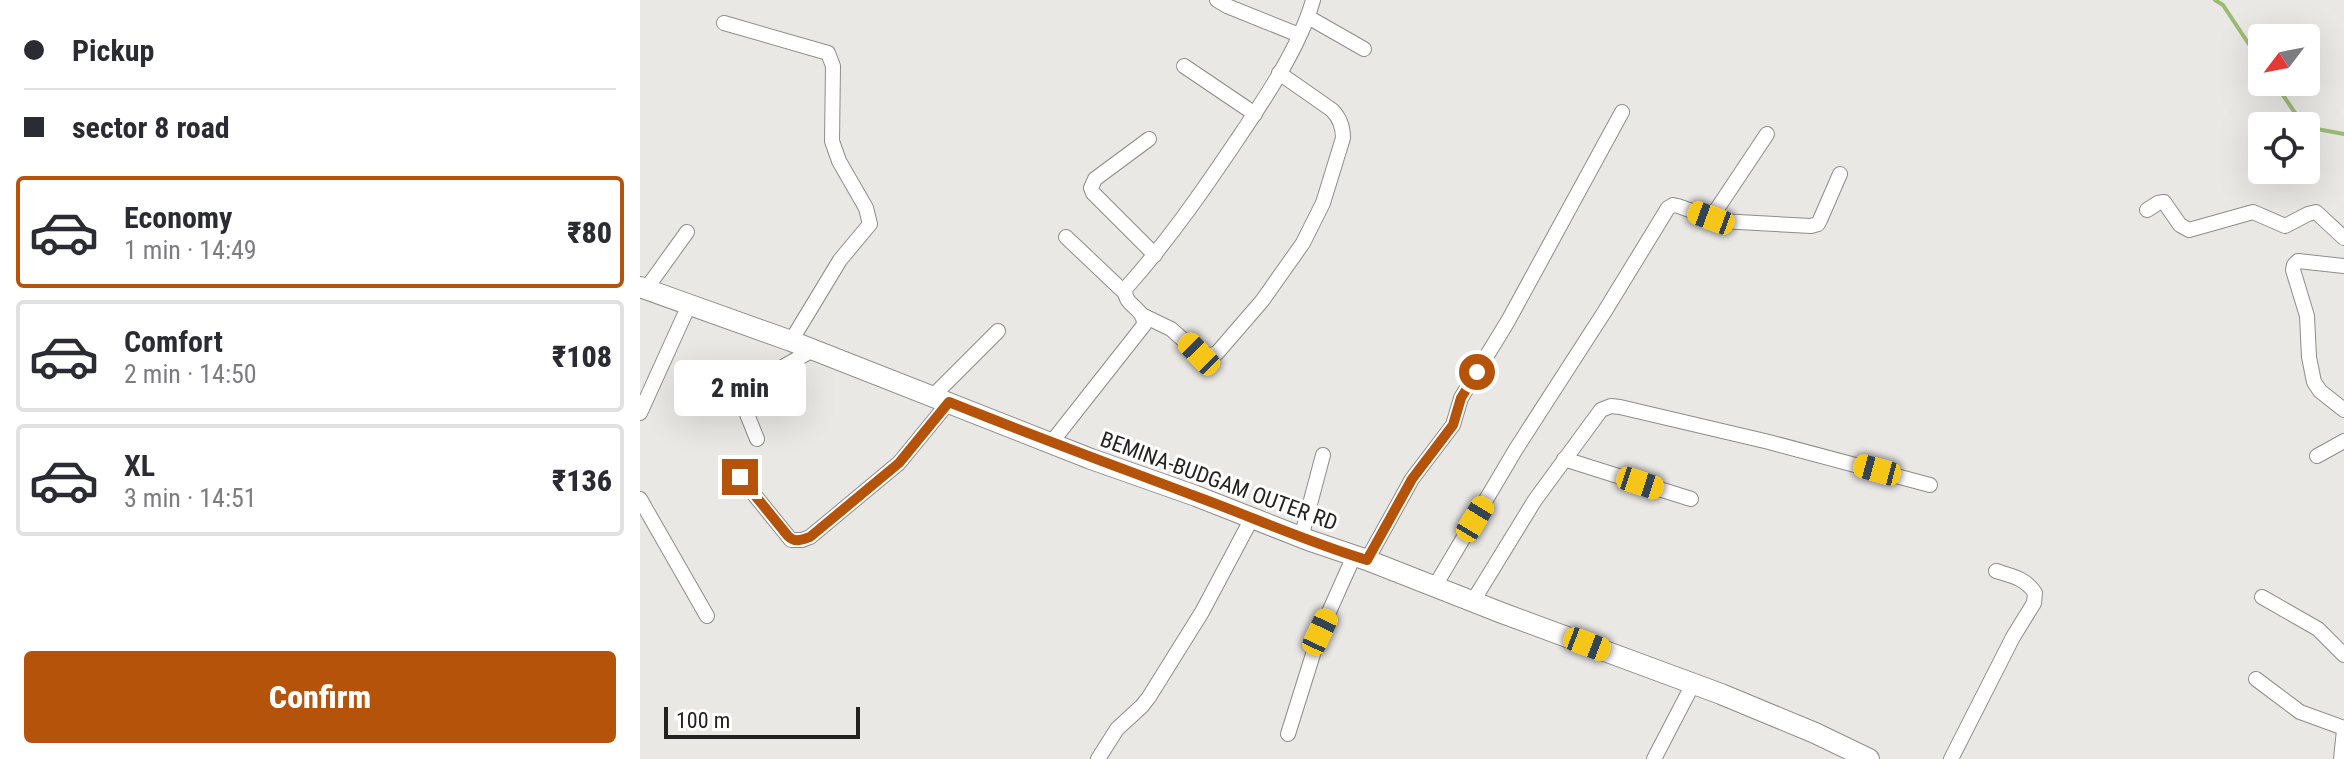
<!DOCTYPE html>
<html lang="en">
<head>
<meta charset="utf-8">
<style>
  body { margin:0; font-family:"Roboto Condensed",sans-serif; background:#f2f2f3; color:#2b2b33; height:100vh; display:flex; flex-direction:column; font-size:30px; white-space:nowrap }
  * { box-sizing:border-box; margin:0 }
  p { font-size:26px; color:#7c7c81 }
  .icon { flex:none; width:44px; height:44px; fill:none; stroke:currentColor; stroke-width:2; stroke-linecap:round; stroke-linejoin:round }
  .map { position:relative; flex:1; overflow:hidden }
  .drawer { display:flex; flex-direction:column; background:#fff; width:640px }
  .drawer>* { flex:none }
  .banner { display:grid; align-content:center; height:176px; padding:0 24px; background:#fff }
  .needle { width:52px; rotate:238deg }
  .tools { position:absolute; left:1608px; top:24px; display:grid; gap:16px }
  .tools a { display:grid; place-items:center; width:72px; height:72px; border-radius:8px; background:#fff; box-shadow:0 8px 32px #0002; font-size:40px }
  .scale { position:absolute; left:24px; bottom:20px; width:196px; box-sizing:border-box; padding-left:8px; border:4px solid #232221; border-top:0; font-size:22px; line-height:28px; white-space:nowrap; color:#232221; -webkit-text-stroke:6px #fff; paint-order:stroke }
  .end { position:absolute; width:36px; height:36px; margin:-18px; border:10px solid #b45309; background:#fff; box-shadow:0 0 0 4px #fff }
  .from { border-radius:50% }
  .bubble { position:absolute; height:56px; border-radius:8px; background:#fff; box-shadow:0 8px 32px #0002; font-size:26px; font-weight:800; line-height:56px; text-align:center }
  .car { position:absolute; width:24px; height:48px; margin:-24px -12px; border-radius:10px; box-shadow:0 0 6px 2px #0007; background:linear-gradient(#f5c518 24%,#345 0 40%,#f5c518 0 76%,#345 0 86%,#f5c518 0) }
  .banner b { display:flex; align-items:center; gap:28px; height:76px; font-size:30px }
  .banner b+b { border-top:2px solid #e1e1e2 }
  .banner i { width:20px; height:20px; background:#2b2b33 }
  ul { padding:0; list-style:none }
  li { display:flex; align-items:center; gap:24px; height:112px; margin:0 16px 12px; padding:0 8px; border:4px solid #e1e1e2; border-radius:8px }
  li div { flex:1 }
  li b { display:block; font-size:30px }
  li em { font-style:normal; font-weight:800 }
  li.active { border-color:#b45309 }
  li>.icon { width:72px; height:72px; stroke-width:1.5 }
  .cta { display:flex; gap:16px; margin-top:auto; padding:16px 24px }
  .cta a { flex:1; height:92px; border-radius:8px; background:#b45309; color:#fff; font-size:32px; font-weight:800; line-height:92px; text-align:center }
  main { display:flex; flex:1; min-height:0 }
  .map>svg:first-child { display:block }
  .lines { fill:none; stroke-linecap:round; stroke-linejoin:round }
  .stream { stroke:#9bbb73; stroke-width:4 }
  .minor-casing { stroke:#8e8d89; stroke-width:16 }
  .highway-casing { stroke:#8e8d89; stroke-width:22 }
  .minor { stroke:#fff; stroke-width:14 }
  .highway { stroke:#fff; stroke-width:20 }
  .route { stroke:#b45309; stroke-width:10 }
  .labels { text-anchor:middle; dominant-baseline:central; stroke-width:6; stroke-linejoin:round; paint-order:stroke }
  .street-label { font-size:22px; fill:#232221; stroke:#fff }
</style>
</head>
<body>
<main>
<section class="drawer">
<div class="banner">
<b><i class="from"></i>Pickup</b>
<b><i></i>sector 8 road</b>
</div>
<ul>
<li class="active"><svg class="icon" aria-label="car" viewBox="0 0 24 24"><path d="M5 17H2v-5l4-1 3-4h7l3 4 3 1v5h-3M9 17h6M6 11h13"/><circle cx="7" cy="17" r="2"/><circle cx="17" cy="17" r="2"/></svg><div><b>Economy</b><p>1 min · 14:49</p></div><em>₹80</em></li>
<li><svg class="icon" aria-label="car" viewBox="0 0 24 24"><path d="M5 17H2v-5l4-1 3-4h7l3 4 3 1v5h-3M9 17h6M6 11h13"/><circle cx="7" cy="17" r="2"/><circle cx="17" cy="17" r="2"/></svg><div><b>Comfort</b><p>2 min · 14:50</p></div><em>₹108</em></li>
<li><svg class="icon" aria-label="car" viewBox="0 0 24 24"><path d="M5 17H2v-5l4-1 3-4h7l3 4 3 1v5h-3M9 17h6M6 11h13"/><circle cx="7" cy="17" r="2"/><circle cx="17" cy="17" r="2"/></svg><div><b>XL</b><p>3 min · 14:51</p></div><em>₹136</em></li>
</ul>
<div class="cta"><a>Confirm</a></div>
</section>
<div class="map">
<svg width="1704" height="759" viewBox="0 0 1704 759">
  <rect width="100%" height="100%" fill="#eae8e5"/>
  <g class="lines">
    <g class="stream">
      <path d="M1575,0l8,5 39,59"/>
      <path d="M1634,82l30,44"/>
      <path d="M1666,127l38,7"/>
    </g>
    <g class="minor-casing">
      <g id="minor">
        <path d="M577,0l10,6 72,29"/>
        <path d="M668,17l56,32"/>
        <path d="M84,23l104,30 5,13 -1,75 7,20 27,47 4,16 -30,36 -49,81"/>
        <path d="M544,66l71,48"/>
        <path d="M509,139l-54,40 -4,9 2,5 62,62"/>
        <path d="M1507,210l11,-7 6,-1 16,23 9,5 64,-18 32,14 23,-12 8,-2 28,26"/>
        <path d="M1071,218l56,-84"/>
        <path d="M426,237l58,55"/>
        <path d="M1704,266l-46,-5 -4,4 -1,5 14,46 2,41 5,25 6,9 24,19"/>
        <path d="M6,289l41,-57"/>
        <path d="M504,316l27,13 28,25 12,1 6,-2 45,-52 41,-58 20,-40 20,-65c0,-11 -3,-20 -11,-28l-53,-37"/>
        <path d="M293,396l65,-65"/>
        <path d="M0,413l49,-108"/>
        <path d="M117,439l-16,-40 2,-10 70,-39"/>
        <path d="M411,443l93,-118c1,-18 -23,-20 -18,-37 42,-47 76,-96 111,-148 27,-40 63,-93 76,-140"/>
        <path d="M1677,456l27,-15"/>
        <path d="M924,459l127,40"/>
        <path d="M100,477l51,63h11l8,-3 89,-74 50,-61"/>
        <path d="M0,499l67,117"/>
        <path d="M661,538l22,-83"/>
        <path d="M727,560l45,-81 41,-54 8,-27 47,-77 114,-209"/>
        <path d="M795,586l81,-137 89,-138 63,-103 5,-3 5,1 42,15 91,5 7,-2 2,-4 20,-46"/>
        <path d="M1622,597l56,32 26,26"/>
        <path d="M833,601l62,-101 66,-90 10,-4 9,1 149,35 161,43"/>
        <path d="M1616,679l44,33 44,16"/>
        <path d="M648,734l32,-102 34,-76"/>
        <path d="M458,759l19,-30 25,-23 7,-9 53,-85 50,-94"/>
        <path d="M1014,759l39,-75"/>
        <path d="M1311,759l62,-122 21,-34 1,-10c-10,-15 -23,-17 -39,-22"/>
        <path d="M1701,759l3,-29"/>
      </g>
    </g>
    <g class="highway-casing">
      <path id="highway" d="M0,287l151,54 300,118 105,37 112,44 59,20 135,53 219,81 94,39 54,26"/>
    </g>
    <use href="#minor" class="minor"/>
    <use href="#highway" class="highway"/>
  </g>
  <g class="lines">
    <path class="route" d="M100,477l48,59c7,7 13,4 22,1l89,-74 50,-61c82,33 164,63 246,94 57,21 113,46 172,64l45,-81 41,-54 8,-27 16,-26"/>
  </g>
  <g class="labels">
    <g class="street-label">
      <text transform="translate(579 481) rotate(20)">BEMINA-BUDGAM OUTER RD</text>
    </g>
  </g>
</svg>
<div class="tools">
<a><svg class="needle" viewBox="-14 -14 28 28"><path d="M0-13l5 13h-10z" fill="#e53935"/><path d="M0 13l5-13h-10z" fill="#7c7c81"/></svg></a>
<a><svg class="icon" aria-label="locate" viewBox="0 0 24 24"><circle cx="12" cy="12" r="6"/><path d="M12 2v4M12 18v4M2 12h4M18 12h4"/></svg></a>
</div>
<div class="scale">100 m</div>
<i class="end from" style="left:837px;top:372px"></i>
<i class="end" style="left:100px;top:477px"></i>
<div class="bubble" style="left:34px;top:360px;width:132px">2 min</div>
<i class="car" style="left:1071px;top:218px;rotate:290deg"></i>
<i class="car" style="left:559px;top:354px;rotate:316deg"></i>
<i class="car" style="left:1237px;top:470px;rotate:285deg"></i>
<i class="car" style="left:1000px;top:483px;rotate:108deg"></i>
<i class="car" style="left:835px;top:519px;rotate:31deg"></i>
<i class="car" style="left:680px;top:632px;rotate:25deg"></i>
<i class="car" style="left:947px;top:644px;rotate:111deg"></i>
</div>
</main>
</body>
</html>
